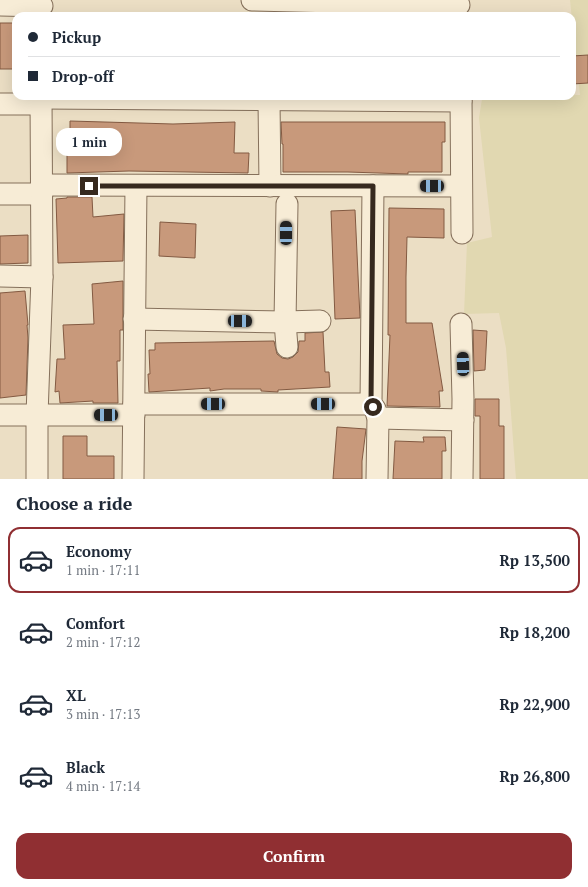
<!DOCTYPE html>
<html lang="en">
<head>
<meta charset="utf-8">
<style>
  body { margin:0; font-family:"PT Serif",serif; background:#f2f2f3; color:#1f2937; height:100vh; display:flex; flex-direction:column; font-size:15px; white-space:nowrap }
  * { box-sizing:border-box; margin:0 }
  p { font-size:13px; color:#747a83 }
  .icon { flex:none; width:22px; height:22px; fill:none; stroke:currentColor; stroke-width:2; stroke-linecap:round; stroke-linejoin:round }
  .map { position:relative; height:479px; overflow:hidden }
  .drawer { display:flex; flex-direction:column; background:#fff; flex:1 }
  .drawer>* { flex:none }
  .guide { position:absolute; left:12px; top:12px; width:564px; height:88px; border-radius:12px; box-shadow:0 4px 16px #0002; display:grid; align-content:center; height:88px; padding:0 16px; background:#fff }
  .end { position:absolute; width:18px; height:18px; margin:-9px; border:5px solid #36291e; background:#fff; box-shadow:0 0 0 2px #fff }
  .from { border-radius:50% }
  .bubble { position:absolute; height:28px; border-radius:12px; background:#fff; box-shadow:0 4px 16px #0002; font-size:13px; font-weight:800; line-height:28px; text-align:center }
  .car { position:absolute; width:12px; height:24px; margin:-12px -6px; border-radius:5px; box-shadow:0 0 3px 1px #0007; background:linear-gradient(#222 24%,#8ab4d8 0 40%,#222 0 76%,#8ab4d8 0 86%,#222 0) }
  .guide b { display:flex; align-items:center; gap:14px; height:38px; font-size:15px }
  .guide b+b { border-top:1px solid #e0e1e3 }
  .guide i { width:10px; height:10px; background:#1f2937 }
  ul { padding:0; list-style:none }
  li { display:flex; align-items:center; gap:12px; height:66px; margin:0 8px 6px; padding:0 8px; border:2px solid transparent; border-radius:12px }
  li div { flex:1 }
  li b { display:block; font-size:15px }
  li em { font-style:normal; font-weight:800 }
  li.selected { border-color:#902f32 }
  li>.icon { width:36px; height:36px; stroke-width:1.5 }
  h2 { padding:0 16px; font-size:18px; line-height:48px }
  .primary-button { display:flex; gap:8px; margin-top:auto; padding:8px 16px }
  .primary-button a { flex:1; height:46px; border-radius:12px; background:#902f32; color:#fff; font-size:16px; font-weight:800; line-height:46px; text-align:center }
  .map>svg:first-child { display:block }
  .farmland { fill:#e1d8b1 }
  .building { fill:#c8997b; stroke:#835a42 }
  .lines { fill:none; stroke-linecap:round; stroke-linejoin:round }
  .street-casing { stroke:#85705b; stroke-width:23 }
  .street { stroke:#f7ecd6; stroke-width:21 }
  .route { stroke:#36291e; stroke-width:5 }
</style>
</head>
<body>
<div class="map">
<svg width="588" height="479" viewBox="0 0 588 479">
  <rect width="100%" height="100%" fill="#ebdec4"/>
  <path class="farmland" d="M570,0h18v479h-72l-10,-131 -7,-35 -35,1 3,-71 25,-6 -13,-119 3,-19 -4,-3 102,-1z"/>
  <g class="building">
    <rect x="0" y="23" width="16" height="46"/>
    <path d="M588,55v28l-16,1v-28z"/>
    <path d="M70,121l103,3 62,-2 -1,31h15l-1,20 -119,-2 -62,2v-21h3z"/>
    <path d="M281,122h164v20h-3v30h-34v2l-60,-2h-65v-28h-1z"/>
    <path d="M67,197h25l1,20 31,-3 -1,47 -65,2 -2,-64 11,-1z"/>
    <path d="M389,208l55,1v29l-37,-1 -1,40v46h26l11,68h-4l1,16 -53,-1 3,-71h-2z"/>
    <path d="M355,210l5,108 -25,1 -4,-108z"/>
    <path d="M160,222l36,2 -1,34 -36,-2z"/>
    <path d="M28,235v28l-28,1v-28z"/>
    <path d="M123,281v49h-3v31h-3l1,42h-25v-2l-33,2 -1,-12 -4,1 2,-33h8l-2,-34 31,-1 -2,-40z"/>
    <path d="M25,291l3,34h-1l1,13 -2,57 -26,3v-105z"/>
    <path d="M473,330l14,1 -2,39 -11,1z"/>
    <path d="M323,332l2,40h4l1,15 -52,3v2l-17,-1v-2h-37l-14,2v-3l-61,4 -1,-18h2l-1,-24h6v-7l119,-2 3,13 5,4 6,1 5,-2 5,-5 1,-11h6v-8z"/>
    <path d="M475,399h24v27h5v53h-24v-63h-5z"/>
    <path d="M337,427l29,2 -4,32v18h-29z"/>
    <path d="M63,436h24v20h27v23h-51z"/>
    <path d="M423,437h22l1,14h-4v28h-49l2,-38 29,1z"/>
  </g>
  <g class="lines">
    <g class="street-casing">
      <g id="street">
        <path d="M252,0l207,5"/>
        <path d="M0,5l42,1"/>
        <path d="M461,96l1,137"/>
        <path d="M41,98l420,3"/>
        <path d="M269,100l1,86"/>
        <path d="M0,104h41"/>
        <path d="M42,185l419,1"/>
        <path d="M373,186l-2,218 4,5 3,9 -1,61"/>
        <path d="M0,194h42"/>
        <path d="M287,204l-2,118 2,25"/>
        <path d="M0,276l42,1"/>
        <path d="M134,319l151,3 35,-1"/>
        <path d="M461,324l2,75 -1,80"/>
        <path d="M134,404h237"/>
        <path d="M0,415h134"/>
        <path d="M378,418l85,2"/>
        <path d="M37,479v-64l5,-138 -1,-181"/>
        <path d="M133,479l3,-293"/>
      </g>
    </g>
    <use href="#street" class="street"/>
  </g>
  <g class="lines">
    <path class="route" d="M89,186h284l-2,218 2,3"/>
  </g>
</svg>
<i class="end from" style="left:373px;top:407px"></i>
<i class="end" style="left:89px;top:186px"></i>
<div class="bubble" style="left:56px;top:128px;width:66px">1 min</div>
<i class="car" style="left:432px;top:186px;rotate:270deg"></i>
<i class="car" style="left:286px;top:233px;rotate:0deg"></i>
<i class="car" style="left:240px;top:321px;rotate:91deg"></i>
<i class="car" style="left:463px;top:364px;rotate:358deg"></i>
<i class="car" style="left:213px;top:404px;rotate:270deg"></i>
<i class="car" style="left:323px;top:404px;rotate:270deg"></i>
<i class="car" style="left:106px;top:415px;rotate:270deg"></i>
<div class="guide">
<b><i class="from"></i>Pickup</b>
<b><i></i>Drop-off</b>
</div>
</div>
<section class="drawer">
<h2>Choose a ride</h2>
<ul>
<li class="selected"><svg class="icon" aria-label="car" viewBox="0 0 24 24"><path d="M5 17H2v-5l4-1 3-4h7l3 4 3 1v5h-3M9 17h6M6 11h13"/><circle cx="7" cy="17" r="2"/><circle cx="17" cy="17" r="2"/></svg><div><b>Economy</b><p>1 min · 17:11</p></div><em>Rp 13,500</em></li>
<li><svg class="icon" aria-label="car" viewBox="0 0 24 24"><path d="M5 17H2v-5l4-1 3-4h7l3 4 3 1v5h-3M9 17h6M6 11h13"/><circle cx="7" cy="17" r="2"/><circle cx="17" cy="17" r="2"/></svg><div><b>Comfort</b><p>2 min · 17:12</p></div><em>Rp 18,200</em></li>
<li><svg class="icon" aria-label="car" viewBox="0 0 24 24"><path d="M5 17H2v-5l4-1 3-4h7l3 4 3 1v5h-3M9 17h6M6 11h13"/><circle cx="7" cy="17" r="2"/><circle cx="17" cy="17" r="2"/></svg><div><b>XL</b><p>3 min · 17:13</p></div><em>Rp 22,900</em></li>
<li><svg class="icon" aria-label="car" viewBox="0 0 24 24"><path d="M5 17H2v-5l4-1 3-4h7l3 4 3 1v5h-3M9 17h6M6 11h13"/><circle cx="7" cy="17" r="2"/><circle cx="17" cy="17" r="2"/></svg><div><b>Black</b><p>4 min · 17:14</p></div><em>Rp 26,800</em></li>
</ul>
<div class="primary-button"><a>Confirm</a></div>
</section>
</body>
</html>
